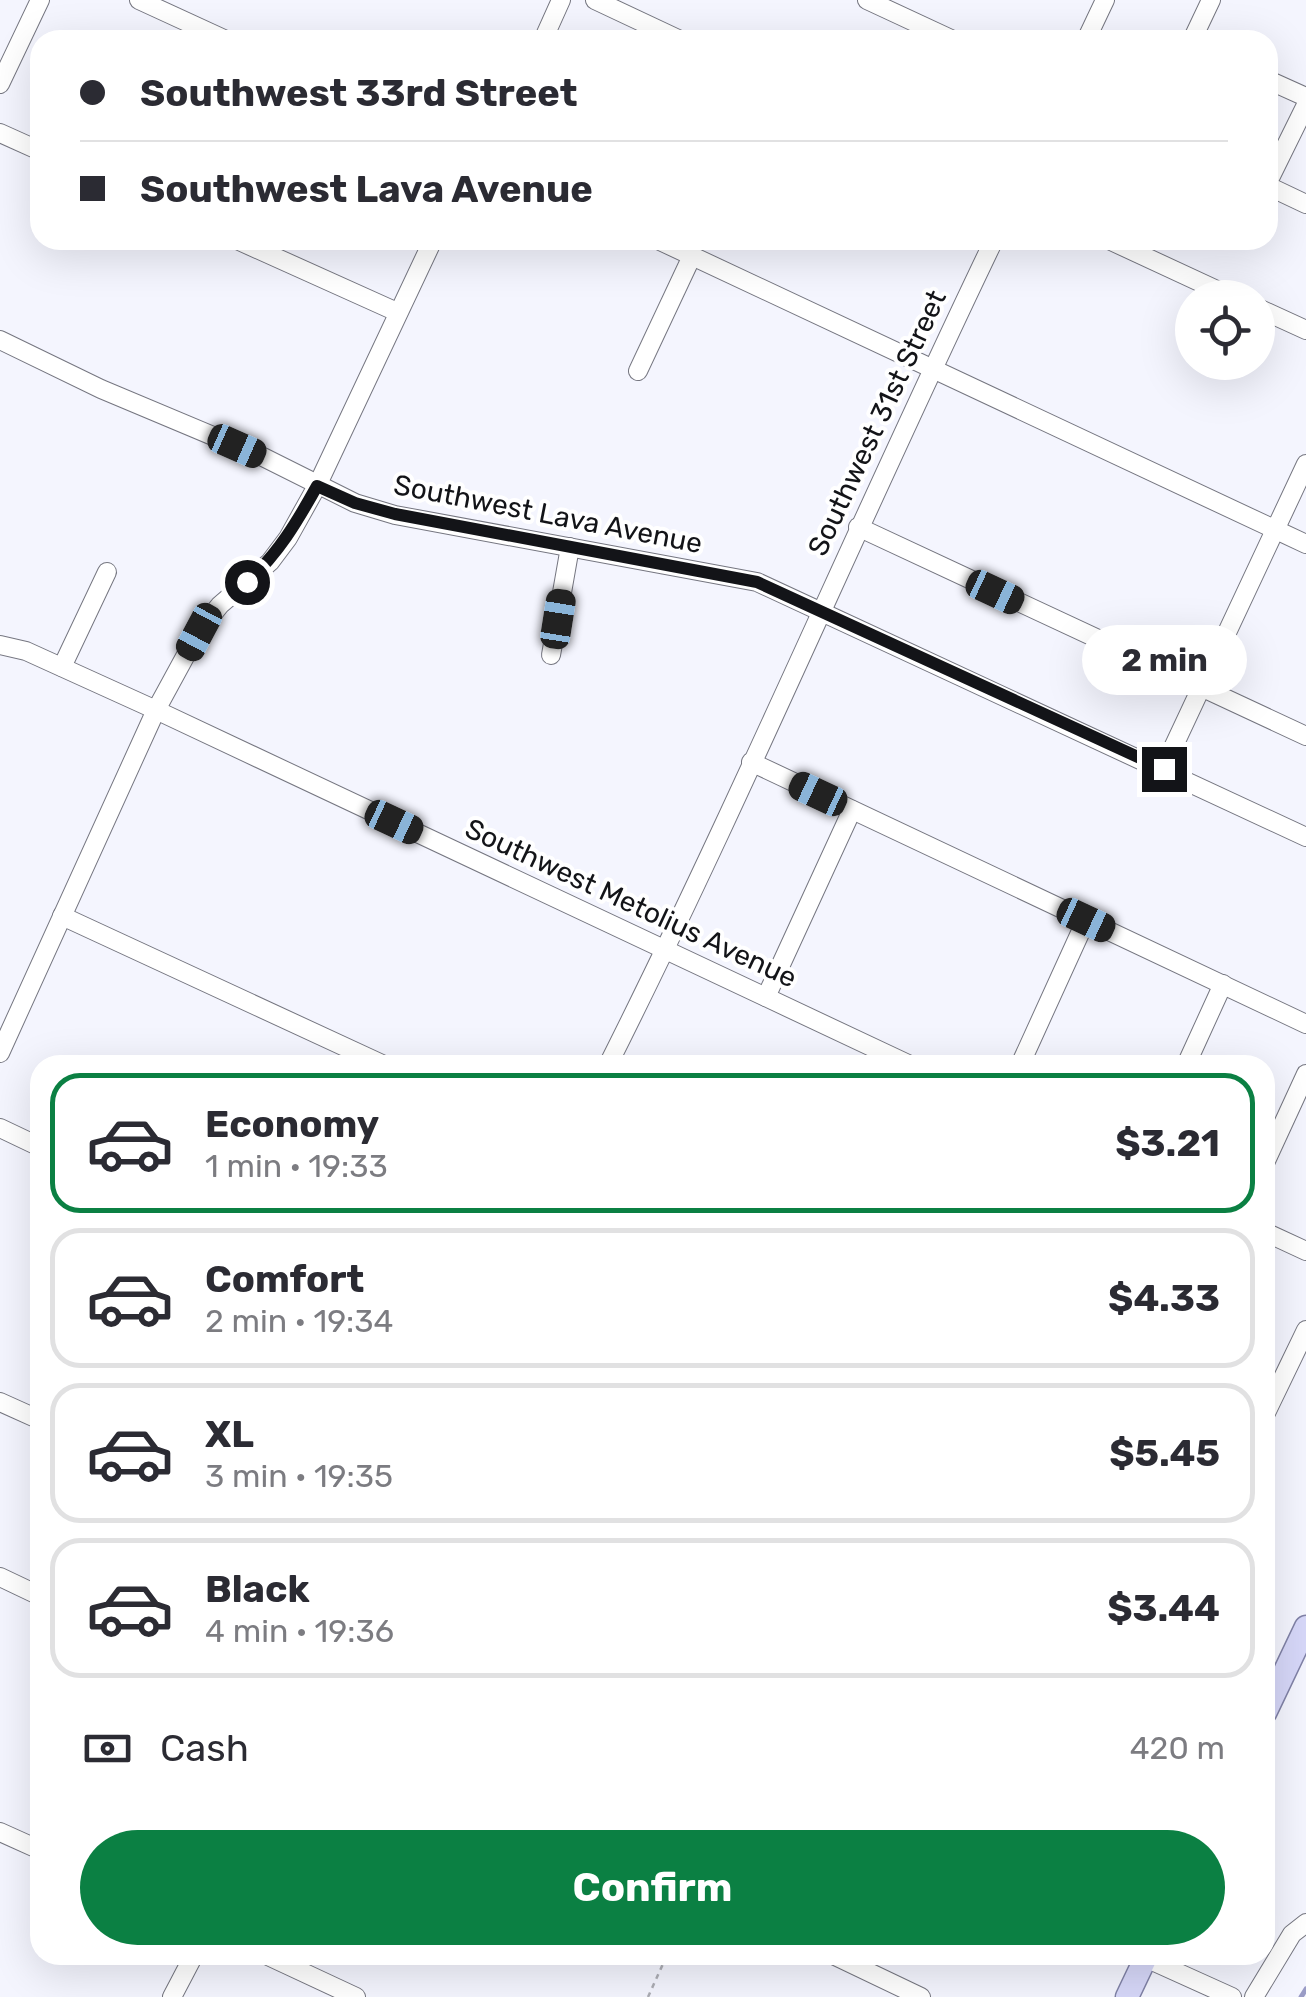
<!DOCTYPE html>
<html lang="en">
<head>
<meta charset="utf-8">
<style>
  body { margin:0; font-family:Rubik,sans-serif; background:#f7f7f7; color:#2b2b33; height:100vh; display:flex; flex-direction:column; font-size:38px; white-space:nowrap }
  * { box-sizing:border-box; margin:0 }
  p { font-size:32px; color:#7c7c81 }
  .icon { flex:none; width:55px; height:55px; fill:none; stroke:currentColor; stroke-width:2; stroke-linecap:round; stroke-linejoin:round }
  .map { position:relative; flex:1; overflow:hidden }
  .details { position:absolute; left:30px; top:1055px; width:1245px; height:910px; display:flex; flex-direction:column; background:#fff; border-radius:30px; box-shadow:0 10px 40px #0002 }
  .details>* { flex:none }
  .banner { position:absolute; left:30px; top:30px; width:1248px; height:220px; border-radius:30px; box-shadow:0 10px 40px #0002; display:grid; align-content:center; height:220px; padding:0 50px; background:#fff }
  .buttons { position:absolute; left:1175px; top:280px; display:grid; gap:20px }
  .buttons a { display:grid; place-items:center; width:100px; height:100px; border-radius:50%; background:#fff; box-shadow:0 10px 40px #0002; font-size:50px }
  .end { position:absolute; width:45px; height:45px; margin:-22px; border:12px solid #131418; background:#fff; box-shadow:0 0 0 5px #fff }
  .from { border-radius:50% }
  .bubble { position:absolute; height:70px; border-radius:35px; background:#fff; box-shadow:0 10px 40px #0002; font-size:32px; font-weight:700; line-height:70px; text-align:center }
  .car { position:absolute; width:30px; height:60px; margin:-30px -15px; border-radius:12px; box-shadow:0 0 8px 2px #0007; background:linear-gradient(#222 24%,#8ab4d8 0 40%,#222 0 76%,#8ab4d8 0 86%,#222 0) }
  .banner b { display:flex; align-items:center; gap:35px; height:95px; font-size:38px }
  .banner b+b { border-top:2px solid #e1e1e2 }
  .banner i { width:25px; height:25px; background:#2b2b33 }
  ul { padding:18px 0 0; list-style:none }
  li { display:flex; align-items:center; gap:30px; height:140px; margin:0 20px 15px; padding:0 30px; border:5px solid #e1e1e2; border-radius:30px }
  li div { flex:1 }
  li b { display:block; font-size:38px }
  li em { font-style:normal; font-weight:700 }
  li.current { border-color:#0b8043 }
  li>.icon { width:90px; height:90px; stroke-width:1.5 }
  .pay { display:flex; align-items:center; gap:25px; height:110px; padding:0 50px; font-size:38px }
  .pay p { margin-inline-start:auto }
  .primary-button { display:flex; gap:20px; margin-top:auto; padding:20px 50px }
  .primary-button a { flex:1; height:115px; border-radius:60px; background:#0b8043; color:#fff; font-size:40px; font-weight:700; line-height:115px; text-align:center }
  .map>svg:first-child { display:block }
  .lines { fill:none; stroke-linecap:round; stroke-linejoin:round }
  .stream { stroke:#9a9cc6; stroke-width:5 }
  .minor-casing { stroke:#757680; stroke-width:20 }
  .major-casing { stroke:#8082a6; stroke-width:25 }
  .path { stroke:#acadb4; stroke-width:2.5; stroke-dasharray:5 5; stroke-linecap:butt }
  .minor { stroke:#fff; stroke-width:18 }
  .major { stroke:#d6d7f8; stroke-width:22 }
  .route { stroke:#131418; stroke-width:12 }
  .labels { text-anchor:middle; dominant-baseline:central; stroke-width:8; stroke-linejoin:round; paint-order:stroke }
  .street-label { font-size:28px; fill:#131418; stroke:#fff }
</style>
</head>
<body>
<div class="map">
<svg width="1306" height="1997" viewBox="0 0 1306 1997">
  <rect width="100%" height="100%" fill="#f4f5fe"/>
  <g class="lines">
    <path class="stream" d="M1301,1997l5,-8"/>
    <g class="minor-casing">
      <g id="minor">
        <path d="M139,0l87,40"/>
        <path d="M595,0l85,40"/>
        <path d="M867,0l86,40"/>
        <path d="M543,40l18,-40"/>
        <path d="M1086,40l19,-40"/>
        <path d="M1192,40l19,-40"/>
        <path d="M1268,80l38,17"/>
        <path d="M0,84l40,-84"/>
        <path d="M0,133l40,18"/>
        <path d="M1268,182l38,-77"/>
        <path d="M1268,186l38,18"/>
        <path d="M237,240l160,72"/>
        <path d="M658,240l648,304"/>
        <path d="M1109,240l125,58"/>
        <path d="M1258,308l48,22"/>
        <path d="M0,340l101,49 162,68 92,46 40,12 362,67 549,255"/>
        <path d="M638,371l54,-115"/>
        <path d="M858,527l448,209"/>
        <path d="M0,645l26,6 130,59 754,355"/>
        <path d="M551,655l19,-108"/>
        <path d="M62,667l45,-95"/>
        <path d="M751,762l555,262"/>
        <path d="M1163,769l143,-305"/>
        <path d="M62,916l322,149"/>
        <path d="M766,997l86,-187"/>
        <path d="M0,1053l156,-343 43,-79 21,-26 50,-43 18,-24 29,-52 116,-246"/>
        <path d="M608,1065c136,-271 254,-551 386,-825"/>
        <path d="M1020,1065l66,-145"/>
        <path d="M1186,1065l37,-81"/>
        <path d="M0,1128l40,19"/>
        <path d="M1265,1163l41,-89"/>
        <path d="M1265,1232l41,19"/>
        <path d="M0,1402l40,18"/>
        <path d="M1265,1415l41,-85"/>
        <path d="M0,1577l40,19"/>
        <path d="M0,1832l40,18"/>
        <path d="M266,1955l90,42"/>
        <path d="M833,1955l88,42"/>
        <path d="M1139,1955l93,42"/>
        <path d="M172,1997l22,-42"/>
        <path d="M1254,1997l38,-63 14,-11"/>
      </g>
    </g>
    <g class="major-casing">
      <g id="major">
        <path d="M1265,1713l41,-86"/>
        <path d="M1127,1997l20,-42"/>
      </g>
    </g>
    <path class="path" d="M648,1997l19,-42"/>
    <use href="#minor" class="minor"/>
    <use href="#major" class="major"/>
  </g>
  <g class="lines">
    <path class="route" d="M247,582c31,-28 50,-60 70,-96l38,17 40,11 362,68 407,187"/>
  </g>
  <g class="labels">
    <g class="street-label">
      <text transform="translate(877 423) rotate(-65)">Southwest 31st Street</text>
      <text transform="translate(548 514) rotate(11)">Southwest Lava Avenue</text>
      <text transform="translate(631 903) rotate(25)">Southwest Metolius Avenue</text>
    </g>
  </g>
</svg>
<div class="buttons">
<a><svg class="icon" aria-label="locate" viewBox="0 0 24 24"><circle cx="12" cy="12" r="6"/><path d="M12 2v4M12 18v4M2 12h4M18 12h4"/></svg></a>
</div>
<i class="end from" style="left:247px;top:582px"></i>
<i class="end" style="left:1164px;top:769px"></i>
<div class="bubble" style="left:1082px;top:625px;width:165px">2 min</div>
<i class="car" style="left:237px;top:446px;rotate:114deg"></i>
<i class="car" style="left:995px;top:592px;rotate:115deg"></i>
<i class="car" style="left:558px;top:619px;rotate:9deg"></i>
<i class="car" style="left:199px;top:632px;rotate:208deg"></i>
<i class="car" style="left:818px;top:794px;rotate:295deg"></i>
<i class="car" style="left:394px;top:822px;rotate:115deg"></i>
<i class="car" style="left:1086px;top:920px;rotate:115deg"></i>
<div class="banner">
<b><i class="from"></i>Southwest 33rd Street</b>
<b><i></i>Southwest Lava Avenue</b>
</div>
<section class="details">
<ul>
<li class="current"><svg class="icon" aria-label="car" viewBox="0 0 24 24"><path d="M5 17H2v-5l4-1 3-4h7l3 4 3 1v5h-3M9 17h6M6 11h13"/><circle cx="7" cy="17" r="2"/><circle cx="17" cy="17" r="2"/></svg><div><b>Economy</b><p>1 min · 19:33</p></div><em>$3.21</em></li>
<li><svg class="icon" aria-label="car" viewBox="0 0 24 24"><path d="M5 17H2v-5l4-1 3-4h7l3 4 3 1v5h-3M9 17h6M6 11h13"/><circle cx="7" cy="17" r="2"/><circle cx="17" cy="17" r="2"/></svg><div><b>Comfort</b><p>2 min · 19:34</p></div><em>$4.33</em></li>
<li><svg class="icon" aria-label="car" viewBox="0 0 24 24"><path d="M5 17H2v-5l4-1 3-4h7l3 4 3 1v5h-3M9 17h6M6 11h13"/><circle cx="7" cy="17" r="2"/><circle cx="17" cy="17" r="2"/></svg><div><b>XL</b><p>3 min · 19:35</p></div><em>$5.45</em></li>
<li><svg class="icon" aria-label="car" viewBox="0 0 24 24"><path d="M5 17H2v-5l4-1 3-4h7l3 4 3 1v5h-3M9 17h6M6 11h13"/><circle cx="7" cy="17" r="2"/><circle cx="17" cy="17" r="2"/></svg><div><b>Black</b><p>4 min · 19:36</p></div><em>$3.44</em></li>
</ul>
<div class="pay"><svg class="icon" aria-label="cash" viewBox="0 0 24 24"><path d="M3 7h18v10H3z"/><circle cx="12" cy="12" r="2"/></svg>Cash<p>420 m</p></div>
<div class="primary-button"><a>Confirm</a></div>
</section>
</div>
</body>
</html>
